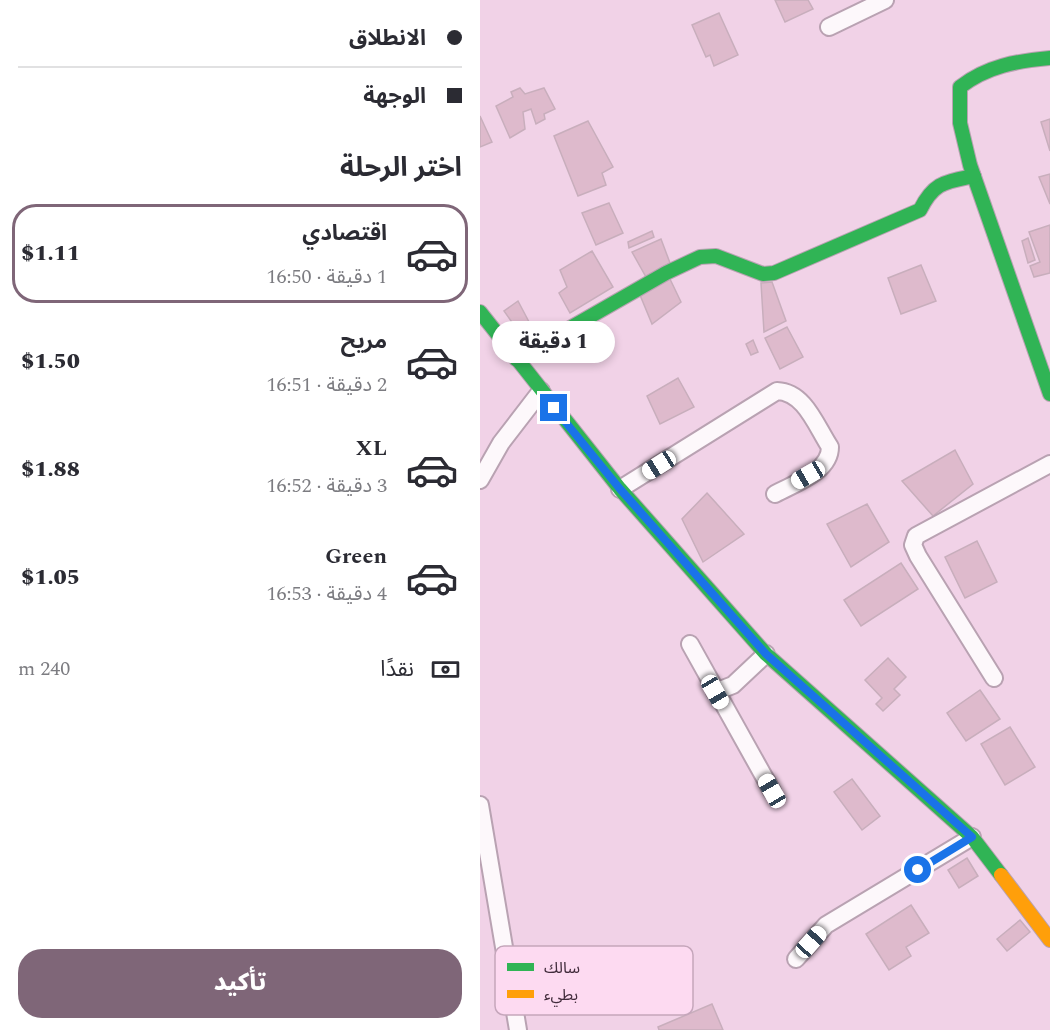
<!DOCTYPE html>
<html lang="ar">
<head>
<meta charset="utf-8">
<style>
  body { margin:0; font-family:Spectral,"Noto Sans Arabic",serif; background:#f7f7f7; color:#2b2b33; direction:rtl; height:100vh; display:flex; flex-direction:column; font-size:22px; white-space:nowrap }
  * { box-sizing:border-box; margin:0 }
  p { font-size:20px; color:#7c7c81 }
  .icon { flex:none; width:33px; height:33px; fill:none; stroke:currentColor; stroke-width:2; stroke-linecap:round; stroke-linejoin:round }
  .map { position:relative; flex:1; overflow:hidden; direction:ltr }
  .sheet { display:flex; flex-direction:column; background:#fff; width:480px }
  .sheet>* { flex:none }
  .top-card { display:grid; align-content:center; height:132px; padding:0 18px; background:#fff }
  .end { position:absolute; width:27px; height:27px; margin:-14px; border:8px solid #1a73e8; background:#fff; box-shadow:0 0 0 3px #fff }
  .from { border-radius:50% }
  .bubble { position:absolute; height:42px; border-radius:21px; background:#fff; box-shadow:0 3px 9px #0003; font-size:20px; font-weight:800; line-height:42px; text-align:center; direction:rtl }
  .car { position:absolute; width:18px; height:36px; margin:-18px -9px; border-radius:8px; box-shadow:0 0 4px 2px #0007; background:linear-gradient(#fff 24%,#345 0 40%,#fff 0 76%,#345 0 86%,#fff 0) }
  .top-card b { display:flex; align-items:center; gap:21px; height:57px; font-size:22px }
  .top-card b+b { border-top:2px solid #e1e1e2 }
  .top-card i { width:15px; height:15px; background:#2b2b33 }
  ul { padding:0; list-style:none }
  li { display:flex; align-items:center; gap:18px; height:99px; margin:0 12px 9px; padding:0 6px; border:3px solid transparent; border-radius:24px }
  li div { flex:1 }
  li b { display:block; font-size:22px }
  li em { font-style:normal; font-weight:800 }
  li.selected { border-color:#7f6678 }
  li>.icon { width:54px; height:54px; stroke-width:1.5 }
  h2 { padding:0 18px; font-size:27px; line-height:72px }
  .pay { display:flex; align-items:center; gap:15px; height:66px; padding:0 18px; font-size:22px }
  .pay p { margin-inline-start:auto }
  .cta { display:flex; gap:12px; margin-top:auto; padding:12px 18px }
  .cta a { flex:1; height:69px; border-radius:24px; background:#7f6678; color:#fff; font-size:24px; font-weight:800; line-height:69px; text-align:center }
  main { display:flex; flex:1; min-height:0 }
  .map>svg:first-child { display:block }
  .building { fill:#debacc; stroke:#c8aebc; stroke-width:1.5 }
  .lines { fill:none; stroke-linecap:round; stroke-linejoin:round }
  .street-casing { stroke:#b9a2b2; stroke-width:20 }
  .fast-casing { stroke:#b9a2b2; stroke-width:16 }
  .slow-casing { stroke:#b9a2b2; stroke-width:16 }
  .street { stroke:#fdf8fb; stroke-width:16 }
  .fast { stroke:#30b455; stroke-width:14 }
  .slow { stroke:#ff9f0a; stroke-width:14 }
  .route { stroke:#1a73e8; stroke-width:8 }
  .key { fill:#fddaf1; stroke:#c5a6bb; stroke-width:1.5 }
  .key-label { font-size:16px; fill:#422c3c }
</style>
</head>
<body>
<main>
<div class="map">
<svg width="570" height="1030" viewBox="0 0 570 1030">
  <rect width="100%" height="100%" fill="#f1d2e7"/>
  <g class="building">
    <path d="M295,0h33l5,9 -28,13z"/>
    <path d="M239,13l19,42 -24,11 -4,-11 -4,2 -14,-32z"/>
    <path d="M40,88l5,6 19,-6 11,21 -11,5 1,5 -9,5 -5,-15 -8,3 2,17 -15,9 -14,-32 17,-9 -2,-5z"/>
    <path d="M0,116l12,26 -12,5z"/>
    <path d="M570,119v32l-9,-29z"/>
    <path d="M108,121l25,46 -11,6 4,12 -28,11 -24,-60z"/>
    <path d="M570,174v30l-11,-27z"/>
    <path d="M129,203l14,30 -27,12 -14,-32z"/>
    <path d="M570,225v48l-16,4 -4,-11 10,-4 -11,-30z"/>
    <path d="M172,231l2,6 -25,11 -1,-6z"/>
    <path d="M548,238l7,22 -7,3 -6,-22z"/>
    <path d="M181,239l9,24 -24,14 -14,-25z"/>
    <path d="M112,251l21,36 -43,26 -11,-20 8,-6 -7,-17z"/>
    <path d="M441,265l15,36 -35,13 -13,-36z"/>
    <path d="M189,277l12,25 -29,22 -12,-29z"/>
    <path d="M292,282l14,39 -22,11 -3,-49z"/>
    <path d="M38,301l11,21 -13,6 -12,-17z"/>
    <path d="M307,327l16,30 -23,12 -15,-31z"/>
    <path d="M273,340l5,12 -7,3 -5,-11z"/>
    <path d="M198,378l16,29 -34,17 -13,-28z"/>
    <path d="M475,450l18,34 -40,32 -31,-35z"/>
    <path d="M227,493l37,41 -41,28 -21,-43z"/>
    <path d="M387,504l22,38 -38,25 -24,-43z"/>
    <path d="M497,541l20,41 -32,16 -20,-41z"/>
    <path d="M421,563l17,26 -57,37 -17,-26z"/>
    <path d="M408,658l18,19 -12,12 6,6 -17,16 -7,-7 6,-6 -17,-18z"/>
    <path d="M500,690l20,29 -34,22 -19,-28z"/>
    <path d="M530,727l25,40 -30,18 -24,-41z"/>
    <path d="M372,779l28,37 -18,14 -28,-38z"/>
    <path d="M487,858l11,18 -19,12 -11,-18z"/>
    <path d="M431,905l18,28 -23,14 5,9 -22,14 -23,-36z"/>
    <path d="M540,920l10,12 -23,19 -10,-12z"/>
    <path d="M232,1004l11,26h-64l-1,-3z"/>
  </g>
  <g class="lines">
    <g class="street-casing">
      <g id="street">
        <path d="M349,27l56,-27"/>
        <path d="M0,480l21,-37 40,-52"/>
        <path d="M140,489l157,-98c28,1 39,35 53,56 0,25 -35,36 -55,47"/>
        <path d="M210,644l82,147"/>
        <path d="M514,678l-76,-122 -5,-11 3,-9 134,-72"/>
        <path d="M235,692l18,-7 33,-31"/>
        <path d="M0,805l38,225"/>
        <path d="M316,959l30,-34 146,-88"/>
      </g>
    </g>
    <g class="fast-casing">
      <g id="fast">
        <path d="M570,58c-33,3 -63,8 -90,29v36l10,42 80,229"/>
        <path d="M0,312l140,177 146,165 206,183 29,38"/>
        <path d="M36,359l150,-86 34,-16 16,-1 47,18 11,-1 146,-63c14,-28 25,-28 54,-34"/>
      </g>
    </g>
    <g class="slow-casing">
      <path id="slow" d="M521,875l49,65"/>
    </g>
    <use href="#street" class="street"/>
    <use href="#fast" class="fast"/>
    <use href="#slow" class="slow"/>
  </g>
  <g class="lines">
    <path class="route" d="M74,408l66,81 146,165 206,183 -54,33"/>
  </g>
  <rect x="15" y="946" width="198" height="69" rx="9" class="key"/>
  <rect x="27" y="963" width="27" height="8" fill="#30b455"/>
  <rect x="27" y="990" width="27" height="8" fill="#ff9f0a"/>
  <g class="key-label">
    <text x="64" y="973">سالك</text>
    <text x="64" y="1000">بطيء</text>
  </g>
</svg>
<i class="end from" style="left:438px;top:870px"></i>
<i class="end" style="left:74px;top:408px"></i>
<div class="bubble" style="left:12px;top:321px;width:123px">1 دقيقة</div>
<i class="car" style="left:179px;top:465px;rotate:238deg"></i>
<i class="car" style="left:328px;top:475px;rotate:240deg"></i>
<i class="car" style="left:235px;top:692px;rotate:150deg"></i>
<i class="car" style="left:292px;top:791px;rotate:330deg"></i>
<i class="car" style="left:331px;top:942px;rotate:42deg"></i>
</div>
<section class="sheet">
<div class="top-card">
<b><i class="from"></i>الانطلاق</b>
<b><i></i>الوجهة</b>
</div>
<h2>اختر الرحلة</h2>
<ul>
<li class="selected"><svg class="icon" aria-label="car" viewBox="0 0 24 24"><path d="M5 17H2v-5l4-1 3-4h7l3 4 3 1v5h-3M9 17h6M6 11h13"/><circle cx="7" cy="17" r="2"/><circle cx="17" cy="17" r="2"/></svg><div><b>اقتصادي</b><p>1 دقيقة · 16:50</p></div><em>$1.11</em></li>
<li><svg class="icon" aria-label="car" viewBox="0 0 24 24"><path d="M5 17H2v-5l4-1 3-4h7l3 4 3 1v5h-3M9 17h6M6 11h13"/><circle cx="7" cy="17" r="2"/><circle cx="17" cy="17" r="2"/></svg><div><b>مريح</b><p>2 دقيقة · 16:51</p></div><em>$1.50</em></li>
<li><svg class="icon" aria-label="car" viewBox="0 0 24 24"><path d="M5 17H2v-5l4-1 3-4h7l3 4 3 1v5h-3M9 17h6M6 11h13"/><circle cx="7" cy="17" r="2"/><circle cx="17" cy="17" r="2"/></svg><div><b>XL</b><p>3 دقيقة · 16:52</p></div><em>$1.88</em></li>
<li><svg class="icon" aria-label="car" viewBox="0 0 24 24"><path d="M5 17H2v-5l4-1 3-4h7l3 4 3 1v5h-3M9 17h6M6 11h13"/><circle cx="7" cy="17" r="2"/><circle cx="17" cy="17" r="2"/></svg><div><b>Green</b><p>4 دقيقة · 16:53</p></div><em>$1.05</em></li>
</ul>
<div class="pay"><svg class="icon" aria-label="cash" viewBox="0 0 24 24"><path d="M3 7h18v10H3z"/><circle cx="12" cy="12" r="2"/></svg>نقدًا<p>240 m</p></div>
<div class="cta"><a>تأكيد</a></div>
</section>
</main>
</body>
</html>
